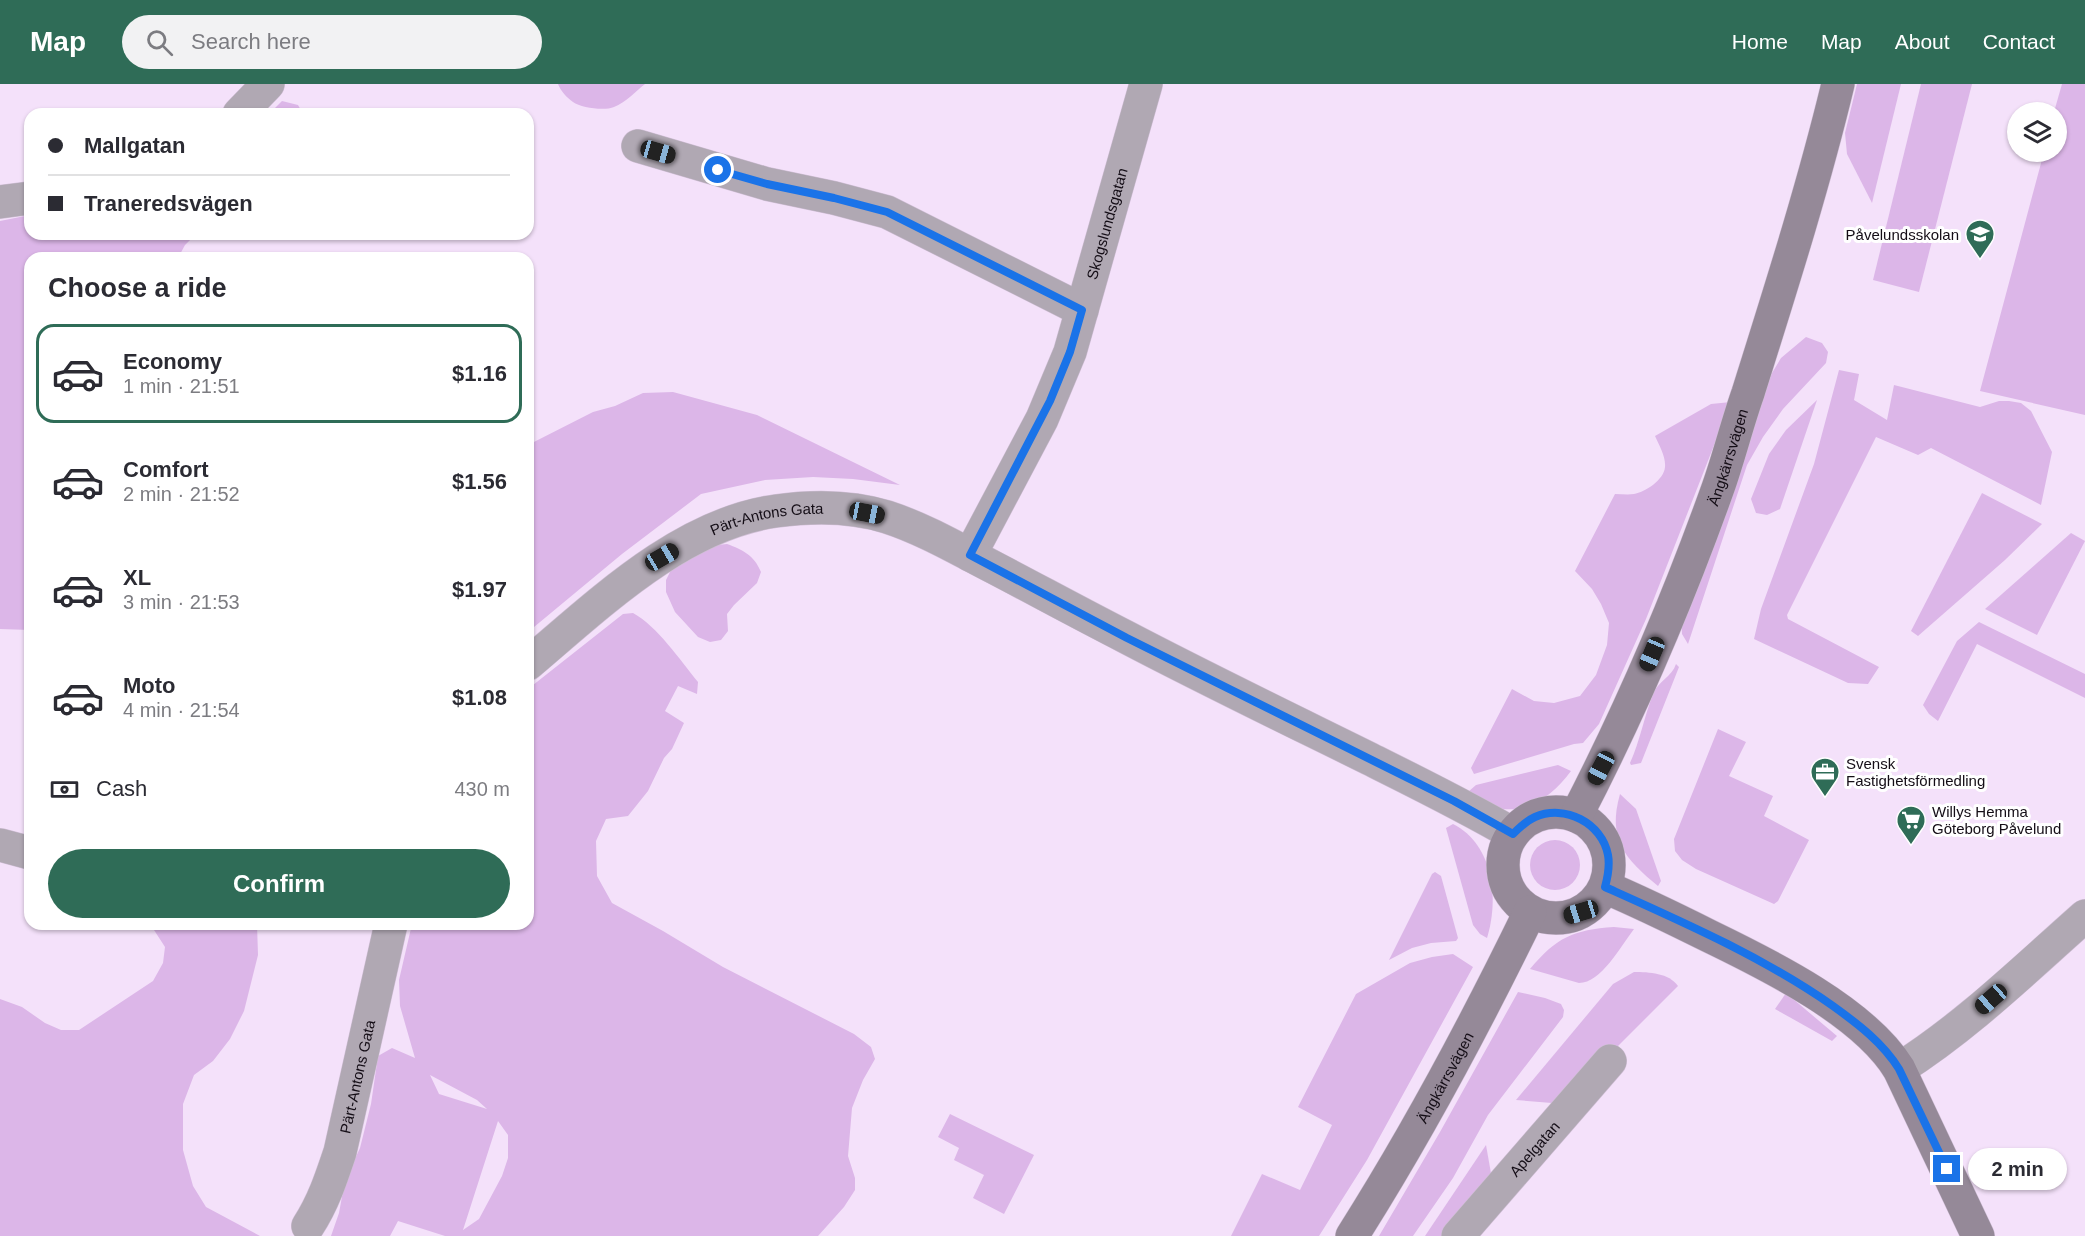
<!DOCTYPE html>
<html lang="en">
<head>
<meta charset="utf-8">
<style>
  body { margin:0; font-family:Arial,sans-serif; background:#f2f2f3; color:#2b2b33; height:100vh; display:flex; flex-direction:column; font-size:22px; white-space:nowrap }
  * { box-sizing:border-box; margin:0 }
  p { font-size:20px; color:#7c7c81 }
  .icon { flex:none; width:33px; height:33px; fill:none; stroke:currentColor; stroke-width:2; stroke-linecap:round; stroke-linejoin:round }
  .map { position:relative; flex:1; overflow:hidden }
  .details { position:absolute; left:24px; top:168px; width:510px; height:678px; display:flex; flex-direction:column; background:#fff; border-radius:18px; box-shadow:0 2px 4px #0004 }
  .details>* { flex:none }
  .top-card { position:absolute; left:24px; top:24px; width:510px; height:132px; border-radius:18px; box-shadow:0 2px 4px #0004; display:grid; align-content:center; height:132px; padding:0 24px; background:#fff }
  .controls { position:absolute; left:2007px; top:18px; display:grid; gap:12px }
  .controls a { display:grid; place-items:center; width:60px; height:60px; border-radius:50%; background:#fff; box-shadow:0 2px 4px #0004; font-size:30px }
  .end { position:absolute; width:27px; height:27px; margin:-14px; border:8px solid #1a73e8; background:#fff; box-shadow:0 0 0 3px #fff }
  .from { border-radius:50% }
  .bubble { position:absolute; height:42px; border-radius:21px; background:#fff; box-shadow:0 2px 4px #0004; font-size:20px; font-weight:800; line-height:42px; text-align:center }
  .car { position:absolute; width:18px; height:36px; margin:-18px -9px; border-radius:8px; box-shadow:0 0 4px 2px #0007; background:linear-gradient(#222 24%,#8ab4d8 0 40%,#222 0 76%,#8ab4d8 0 86%,#222 0) }
  .top-card b { display:flex; align-items:center; gap:21px; height:57px; font-size:22px }
  .top-card b+b { border-top:2px solid #e1e1e2 }
  .top-card i { width:15px; height:15px; background:#2b2b33 }
  ul { padding:0; list-style:none }
  li { display:flex; align-items:center; gap:18px; height:99px; margin:0 12px 9px; padding:0 12px; border:3px solid transparent; border-radius:18px }
  li div { flex:1 }
  li b { display:block; font-size:22px }
  li em { font-style:normal; font-weight:800 }
  li.selected { border-color:#2f6c57 }
  li>.icon { width:54px; height:54px; stroke-width:1.5 }
  h2 { padding:0 24px; font-size:27px; line-height:72px }
  .pay { display:flex; align-items:center; gap:15px; height:66px; padding:0 24px; font-size:22px }
  .pay p { margin-inline-start:auto }
  .action { display:flex; gap:12px; margin-top:auto; padding:12px 24px }
  .action a { flex:1; height:69px; border-radius:36px; background:#2f6c57; color:#fff; font-size:24px; font-weight:800; line-height:69px; text-align:center }
  header { display:flex; align-items:center; gap:36px; box-sizing:border-box; height:84px; padding:0 30px; background:#2f6c57; color:#fff }
  header strong { font-size:28px }
  nav { display:flex; gap:33px; margin-inline-start:auto; font-size:21px }
  .search { width:420px; height:54px; background:#f2f2f3; display:flex; align-items:center; gap:15px; box-sizing:border-box; padding:0 21px; border-radius:33px; color:#7c7c81; font-size:22px }
  .map>svg:first-child { display:block }
  .green { fill:#dcb6e8; fill-rule:evenodd }
  .lines { fill:none; stroke-linecap:round; stroke-linejoin:round }
  .street-casing { stroke:#d0bfd6; stroke-width:34 }
  .secondary-casing { stroke:#d0bfd6; stroke-width:34 }
  .street { stroke:#b0a8b3; stroke-width:33 }
  .secondary { stroke:#958998; stroke-width:33 }
  .route { stroke:#1a73e8; stroke-width:8 }
  .labels { text-anchor:middle; dominant-baseline:central; stroke-width:6; stroke-linejoin:round; paint-order:stroke }
  .street-label { font-size:15px; fill:#140d16; stroke:#fff }
  .poi-label { font-size:15px; fill:#140d16; stroke:#fff; text-anchor:start }
</style>
</head>
<body>
<header>
<strong>Map</strong>
<div class="search"><svg class="icon" aria-label="search" viewBox="0 0 24 24"><circle cx="10" cy="10" r="6"/><path d="M15 15l6 6"/></svg>Search here</div>
<nav><a>Home</a><a>Map</a><a>About</a><a>Contact</a></nav>
</header>
<div class="map">
<svg width="2085" height="1152" viewBox="0 0 2085 1152">
  <rect width="100%" height="100%" fill="#f4e1fa"/>
  <g class="green">
    <path d="M558,0h87c-10,8 -19,18 -31,23 -9,4 -33,1 -41,-5 -6,-4 -13,-12 -15,-18z"/>
    <path d="M1857,0h44l-29,119 -25,-49 -2,-21z"/>
    <path d="M1921,0h51l-53,208 -46,-12z"/>
    <path d="M2062,0h23v331l-105,-24 64,-239h12v-40h-2z"/>
    <path d="M282,17l16,4 5,9h-34z"/>
    <path d="M30,131v19h166l-11,11 -7,13h-148v372l-30,-1v-408z"/>
    <path d="M1806,253l16,6 6,9 -2,11 -43,46 -20,28 -16,28 -59,179 -6,-10 -1,-17 91,-244 9,-15z"/>
    <path d="M1839,286l20,4 -5,26 33,20 7,-35 86,22 19,-6h10l12,2 10,8 21,41 -11,53 -110,-57 -13,7 -42,-18 -89,178 1,4 91,48 -11,17 -20,-1 -94,-44 7,-30 53,-145z"/>
    <path d="M673,308l84,23 143,70 -47,-6 -40,-2 -48,3 -64,14 -79,60 -94,78v-187l65,-33 22,-6 28,-13z"/>
    <path d="M1817,316l-37,109 -13,6 -11,-2 -5,-14 18,-45 17,-24z"/>
    <path d="M1731,318l-85,217 -47,105 -16,19 -9,1 -100,30 -3,-6 41,-79 22,12 20,2 26,-7 16,-21 11,-30 2,-22 -8,-19 -9,-15 -17,-18 40,-77c6,0 13,1 19,0 11,-2 30,-14 31,-27 1,-10 -6,-22 -10,-31l56,-32z"/>
    <path d="M1982,409l60,31 -37,36 -87,76 -7,-5z"/>
    <path d="M2071,449l14,8 -48,94 -52,-26z"/>
    <path d="M727,460c16,6 27,11 34,28l-4,11 -23,22 -7,9 1,17 -7,9 -11,2 -12,-5 -23,-25 -9,-20v-12l6,-12 35,-22z"/>
    <path d="M633,529c24,13 47,47 65,69l-1,12 -19,-8 -13,25 19,12 -12,26 -8,9 -16,33 -20,25 -22,3 -10,22 1,35 15,27 51,28 60,36 131,67 17,13 4,12 -12,21 -11,28 -4,48 7,22v12l-11,17 -26,29h-373l-47,-15 -8,15h-59l8,-23 6,-33 15,-32 11,-44 7,-48 14,-8 23,10 -15,-52 -1,-26 13,-56h116v-235l95,-75zM430,991l47,25 10,9 -48,-15zM498,1037l10,14v23l-6,18 -23,43 -16,11z"/>
    <path d="M1979,538l106,52v24l-108,-54 -39,77 -9,-7 -6,-9 34,-64z"/>
    <path d="M1676,580l3,3 -38,96 -10,2 -1,-2c10,-22 14,-46 23,-69 5,-13 19,-17 23,-30z"/>
    <path d="M1718,645l28,13 -17,34 44,20 -9,20 45,24 -31,61 -4,3 -78,-35 -14,-9 -7,-9 -1,-12z"/>
    <path d="M1558,681l13,6c-16,22 -39,41 -68,38 -11,-1 -25,-11 -35,-17l8,-7z"/>
    <path d="M1620,710l16,15 25,72 -3,5c-33,-27 -51,-47 -38,-92z"/>
    <path d="M1453,740c41,21 46,75 34,114l-7,-4 -7,-9 -27,-97z"/>
    <circle cx="1555" cy="781" r="25"/>
    <path d="M1435,788l6,4 17,62 -2,3 -25,2 -19,5 -23,12 43,-86z"/>
    <path d="M147,840h110l1,31 -14,56 -14,28 -17,22 -19,14 -11,29v46l10,36 13,21 54,29h-260v-237l22,8 23,16 16,7h18l74,-49 10,-18 2,-16 -11,-17z"/>
    <path d="M1614,843l20,2c-13,17 -33,54 -55,54l-49,-14c27,-32 43,-39 84,-42z"/>
    <path d="M1453,870l20,13 -106,193 -48,76h-88l31,-62 38,16 32,-65 -34,-18 58,-113 54,-31 22,-6z"/>
    <path d="M1634,888c15,0 35,1 44,14l-65,65 -61,52 -36,-3 97,-116z"/>
    <path d="M1518,908l27,6 16,6 3,6 -1,7 -75,98 -35,63 -40,58h-34l61,-104z"/>
    <path d="M1786,909l51,43 -5,5 -57,-32z"/>
    <path d="M950,1030l84,41 -30,59 -31,-16 11,-23 -30,-15 5,-12 -21,-11z"/>
    <path d="M1486,1061l6,34 -47,57h-20z"/>
  </g>
  <g class="lines">
    <g class="street-casing">
      <g id="street">
        <path d="M239,30l29,-30"/>
        <path d="M638,62l129,38 67,14 53,14 195,98"/>
        <path d="M0,118l30,-4"/>
        <path id="s1" d="M970,471l72,-136 28,-67 76,-268"/>
        <path id="s2" d="M528,580c71,-60 153,-140 248,-153 36,-5 76,-5 111,6 37,12 71,32 106,50 44,23 88,47 133,70 80,42 163,82 244,122 48,24 97,48 143,75"/>
        <path d="M0,761l30,8"/>
        <path d="M1899,985c68,-43 126,-100 186,-153"/>
        <path id="s3" d="M308,1142c15,-23 23,-47 32,-74l51,-228"/>
        <path id="s4" d="M1458,1152l152,-175"/>
      </g>
    </g>
    <g class="secondary-casing">
      <g id="secondary">
        <circle cx="1556" cy="781" r="53"/>
        <path id="s5" d="M1576,732c55,-106 102,-216 142,-328 11,-31 19,-64 30,-95 32,-102 65,-205 90,-309"/>
        <path d="M1605,803c35,15 70,32 104,49 60,29 155,76 190,133l79,167"/>
        <path id="s6" d="M1352,1152c66,-104 124,-213 178,-324"/>
      </g>
    </g>
    <use href="#street" class="street"/>
    <use href="#secondary" class="secondary"/>
  </g>
  <g class="lines">
    <path class="route" d="M718,86l49,14 67,14 53,14 195,98 -12,42 -20,49 -80,154 157,83 327,163 59,33c7,-7 13,-13 22,-17 30,-13 67,6 73,38 2,11 0,21 -3,32 78,35 158,70 228,119 25,18 50,37 66,63l48,100"/>
  </g>
  <defs>
    <g id="school-pin" transform="scale(1.5)"><path d="M0 17L-7.5 6A9.5 9.5 0 1 1 7.5 6Z" fill="#2f6c57" stroke="#fff"/><path d="M0-5L7-2L0 1L-7-2ZM-4 1L0 2.5L4 1V4Q0 6-4 4Z" fill="#fff"/></g>
    <g id="office-pin" transform="scale(1.5)"><path d="M0 17L-7.5 6A9.5 9.5 0 1 1 7.5 6Z" fill="#2f6c57" stroke="#fff"/><path d="M-6-3h4V-5.5h4V-3h4V5H-6ZM-1-4.5V-3h2v-1.5ZM-6 0V1H6V0Z" fill="#fff"/></g>
    <g id="supermarket-pin" transform="scale(1.5)"><path d="M0 17L-7.5 6A9.5 9.5 0 1 1 7.5 6Z" fill="#2f6c57" stroke="#fff"/><path d="M-6-5.5h2.5l.6 2H6L4.5 2H-2.5L-4.4-4H-6ZM-1.5 3.2a1.3 1.3 0 1 0 .1 0ZM3 3.2a1.3 1.3 0 1 0 .1 0Z" fill="#fff"/></g>
  </defs>
  <g fill-rule="evenodd">
    <use href="#school-pin" x="1980" y="150"/>
    <use href="#office-pin" x="1825" y="688"/>
    <use href="#supermarket-pin" x="1911" y="736"/>
  </g>
  <g class="labels">
    <g class="street-label">
      <text stroke="none"><textPath href="#s1" startOffset="360">Skogslundsgatan</textPath></text>
      <text stroke="none"><textPath href="#s5" startOffset="390">Ängkärrsvägen</textPath></text>
      <text stroke="none"><textPath href="#s2" startOffset="285">Pärt-Antons Gata</textPath></text>
      <text stroke="none"><textPath href="#s6" startOffset="184">Ängkärrsvägen</textPath></text>
      <text stroke="none"><textPath href="#s3" startOffset="158">Pärt-Antons Gata</textPath></text>
      <text stroke="none"><textPath href="#s4" startOffset="116">Apelgatan</textPath></text>
    </g>
    <g class="poi-label">
      <text x="1959" y="150" text-anchor="end">Påvelundsskolan</text>
      <text x="1846" y="679">Svensk<tspan x="1846" dy="17">Fastighetsförmedling</tspan></text>
      <text x="1932" y="727">Willys Hemma<tspan x="1932" dy="17">Göteborg Påvelund</tspan></text>
    </g>
  </g>
</svg>
<div class="controls">
<a><svg class="icon" aria-label="layers" viewBox="0 0 24 24"><path d="M12 4l9 5-9 5-9-5zM3 14l9 5 9-5"/></svg></a>
</div>
<i class="end from" style="left:718px;top:86px"></i>
<i class="end" style="left:1947px;top:1085px"></i>
<div class="bubble" style="left:1968px;top:1064px;width:99px">2 min</div>
<i class="car" style="left:658px;top:68px;rotate:106deg"></i>
<i class="car" style="left:867px;top:429px;rotate:101deg"></i>
<i class="car" style="left:662px;top:473px;rotate:60deg"></i>
<i class="car" style="left:1652px;top:570px;rotate:203deg"></i>
<i class="car" style="left:1601px;top:684px;rotate:208deg"></i>
<i class="car" style="left:1581px;top:828px;rotate:253deg"></i>
<i class="car" style="left:1991px;top:915px;rotate:229deg"></i>
<div class="top-card">
<b><i class="from"></i>Mallgatan</b>
<b><i></i>Traneredsvägen</b>
</div>
<section class="details">
<h2>Choose a ride</h2>
<ul>
<li class="selected"><svg class="icon" aria-label="car" viewBox="0 0 24 24"><path d="M5 17H2v-5l4-1 3-4h7l3 4 3 1v5h-3M9 17h6M6 11h13"/><circle cx="7" cy="17" r="2"/><circle cx="17" cy="17" r="2"/></svg><div><b>Economy</b><p>1 min · 21:51</p></div><em>$1.16</em></li>
<li><svg class="icon" aria-label="car" viewBox="0 0 24 24"><path d="M5 17H2v-5l4-1 3-4h7l3 4 3 1v5h-3M9 17h6M6 11h13"/><circle cx="7" cy="17" r="2"/><circle cx="17" cy="17" r="2"/></svg><div><b>Comfort</b><p>2 min · 21:52</p></div><em>$1.56</em></li>
<li><svg class="icon" aria-label="car" viewBox="0 0 24 24"><path d="M5 17H2v-5l4-1 3-4h7l3 4 3 1v5h-3M9 17h6M6 11h13"/><circle cx="7" cy="17" r="2"/><circle cx="17" cy="17" r="2"/></svg><div><b>XL</b><p>3 min · 21:53</p></div><em>$1.97</em></li>
<li><svg class="icon" aria-label="car" viewBox="0 0 24 24"><path d="M5 17H2v-5l4-1 3-4h7l3 4 3 1v5h-3M9 17h6M6 11h13"/><circle cx="7" cy="17" r="2"/><circle cx="17" cy="17" r="2"/></svg><div><b>Moto</b><p>4 min · 21:54</p></div><em>$1.08</em></li>
</ul>
<div class="pay"><svg class="icon" aria-label="cash" viewBox="0 0 24 24"><path d="M3 7h18v10H3z"/><circle cx="12" cy="12" r="2"/></svg>Cash<p>430 m</p></div>
<div class="action"><a>Confirm</a></div>
</section>
</div>
</body>
</html>
